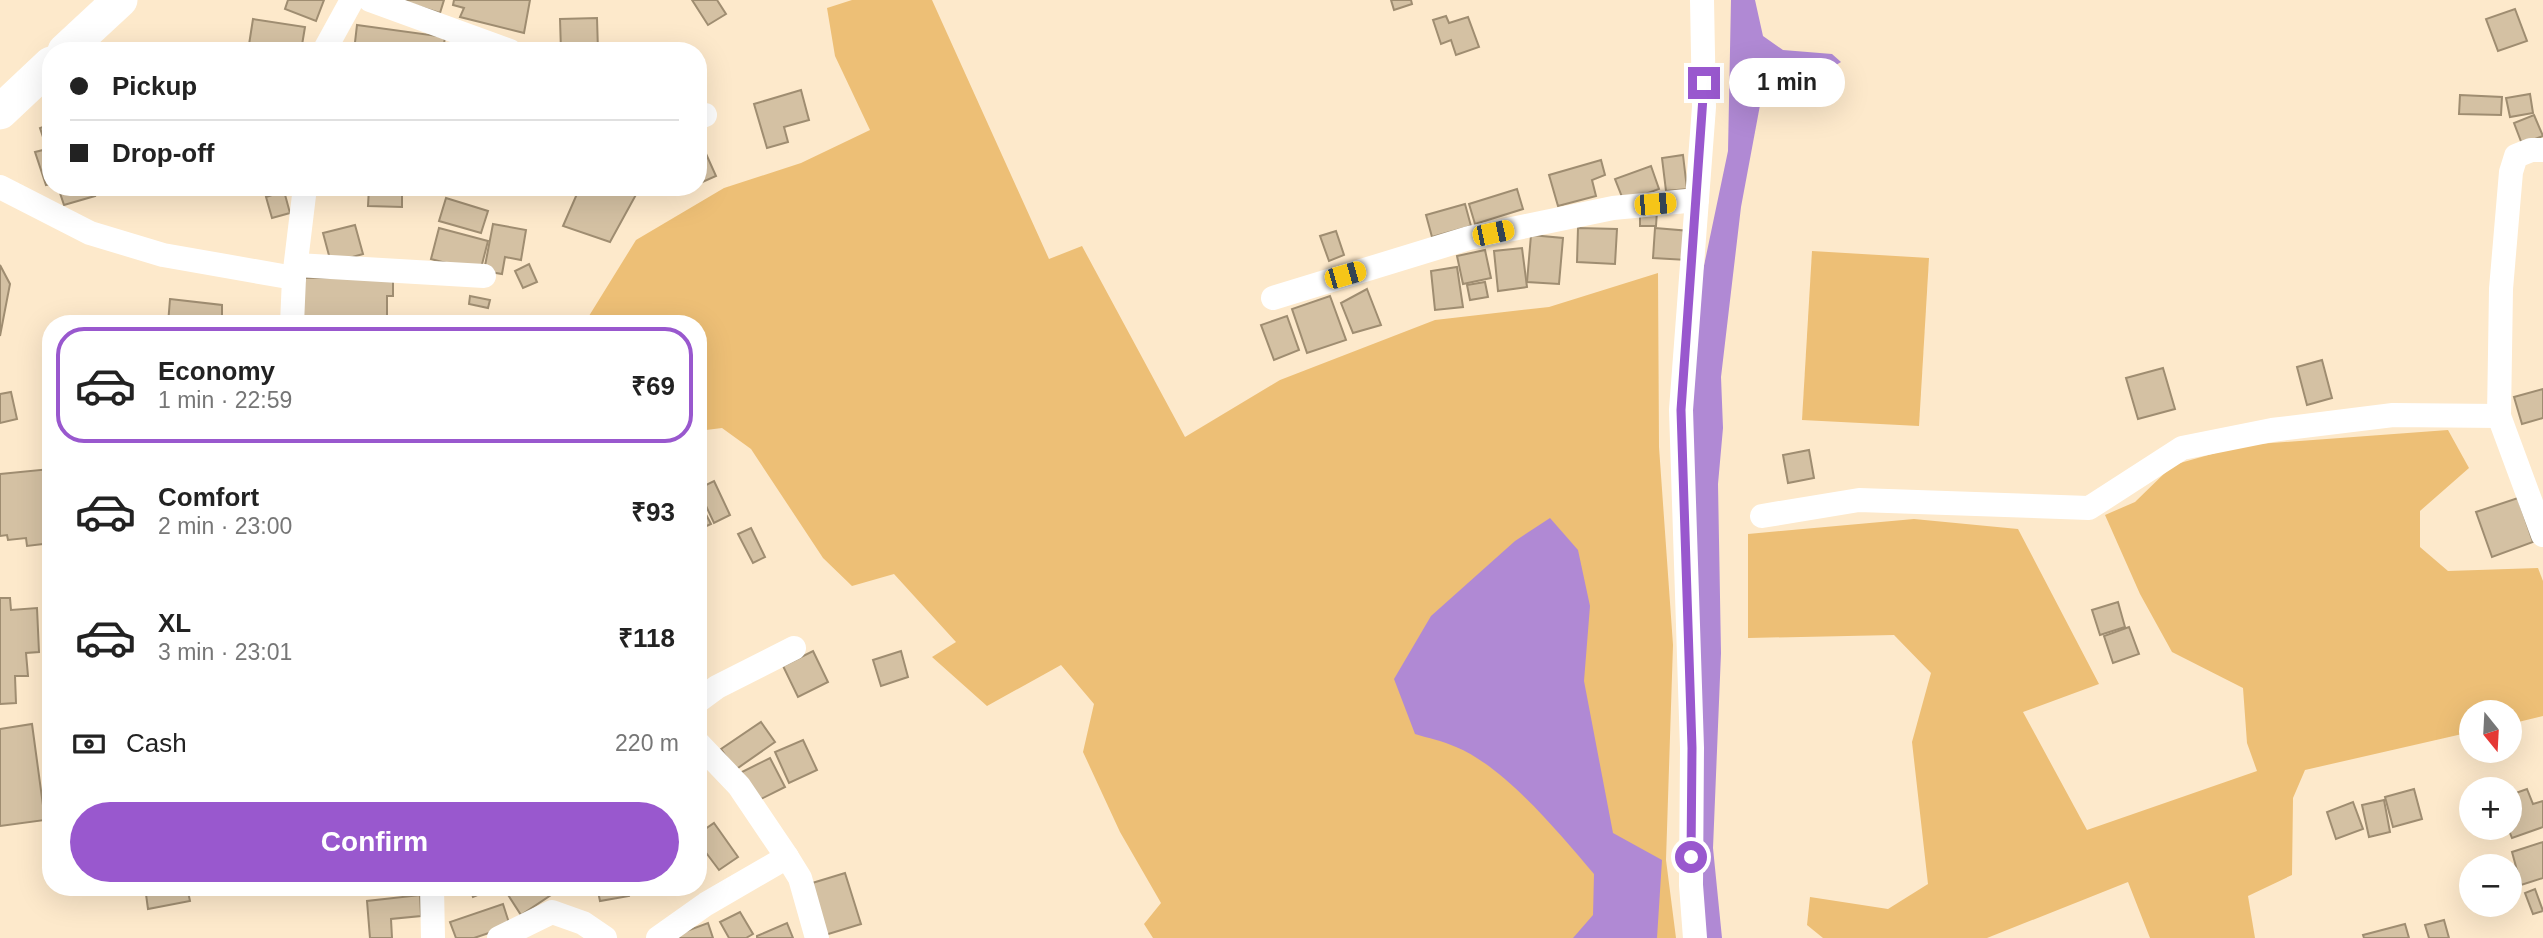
<!DOCTYPE html>
<html lang="en">
<head>
<meta charset="utf-8">
<style>
  body { margin:0; font-family:Arial,sans-serif; background:#f6f6f6; color:#222; height:100vh; display:flex; flex-direction:column; font-size:26px; white-space:nowrap }
  * { box-sizing:border-box; margin:0 }
  p { font-size:23px; color:#767676 }
  .icon { flex:none; width:38px; height:38px; fill:none; stroke:currentColor; stroke-width:2; stroke-linecap:round; stroke-linejoin:round }
  .map { position:relative; flex:1; overflow:hidden }
  .side { position:absolute; left:42px; top:315px; width:665px; height:581px; display:flex; flex-direction:column; background:#fff; border-radius:28px; box-shadow:0 7px 28px #0002 }
  .side>* { flex:none }
  .banner { position:absolute; left:42px; top:42px; width:665px; height:154px; border-radius:28px; box-shadow:0 7px 28px #0002; display:grid; align-content:center; height:154px; padding:0 28px; background:#fff }
  .needle { width:46px; rotate:162deg }
  .buttons { position:absolute; left:2459px; top:700px; display:grid; gap:14px }
  .buttons a { display:grid; place-items:center; width:63px; height:63px; border-radius:50%; background:#fff; box-shadow:0 7px 28px #0002; font-size:35px }
  .end { position:absolute; width:32px; height:32px; margin:-16px; border:9px solid #9958ce; background:#fff; box-shadow:0 0 0 4px #fff }
  .from { border-radius:50% }
  .bubble { position:absolute; height:49px; border-radius:24px; background:#fff; box-shadow:0 7px 28px #0002; font-size:23px; font-weight:700; line-height:49px; text-align:center }
  .car { position:absolute; width:21px; height:42px; margin:-21px -10px; border-radius:9px; box-shadow:0 0 5px 2px #0007; background:linear-gradient(#f5c518 24%,#345 0 40%,#f5c518 0 76%,#345 0 86%,#f5c518 0) }
  .banner b { display:flex; align-items:center; gap:24px; height:66px; font-size:26px }
  .banner b+b { border-top:2px solid #e0e0e0 }
  .banner i { width:18px; height:18px; background:#222 }
  ul { padding:12px 0 0; list-style:none }
  li { display:flex; align-items:center; gap:21px; height:116px; margin:0 14px 10px; padding:0 14px; border:4px solid transparent; border-radius:28px }
  li div { flex:1 }
  li b { display:block; font-size:26px }
  li em { font-style:normal; font-weight:700 }
  li.active { border-color:#9958ce }
  li>.icon { width:63px; height:63px; stroke-width:1.5 }
  .pay { display:flex; align-items:center; gap:18px; height:77px; padding:0 28px; font-size:26px }
  .pay p { margin-inline-start:auto }
  .action { display:flex; gap:14px; margin-top:auto; padding:14px 28px }
  .action a { flex:1; height:80px; border-radius:42px; background:#9958ce; color:#fff; font-size:28px; font-weight:700; line-height:80px; text-align:center }
  .map>svg:first-child { display:block }
  .green { fill:#edbf76 }
  .water { fill:#b089d4 }
  .building { fill:#d4c1a3; stroke:#9f8d71; stroke-width:2 }
  .lines { fill:none; stroke-linecap:round; stroke-linejoin:round }
  .minor { stroke:#fff; stroke-width:24 }
  .secondary { stroke:#fff; stroke-width:35 }
  .route { stroke:#9958ce; stroke-width:9 }
</style>
</head>
<body>
<div class="map">
<svg width="2543" height="938" viewBox="0 0 2543 938">
  <rect width="100%" height="100%" fill="#fde9cb"/>
  <g class="green">
    <path d="M852,0h80l117,259 33,-13 103,191 95,-57 155,-60 114,-13 109,-34 1,174 14,198 -7,215 10,78h-523l-9,-14 17,-21 -41,-71 -37,-80 11,-48 -33,-39 -74,41 -55,-49 24,-15 -62,-68 -42,12 -29,-28 -72,-109 -29,-21 -24,3v-107h-114l52,-84 88,-52 77,-25 69,-33 -35,-74 -8,-48z"/>
    <path d="M1812,251l117,7 -10,168 -117,-6z"/>
    <path d="M2448,430l21,38 -49,43v36l28,24 90,-3 5,13v135l-33,8v-12h-39v20l-166,38 -12,28 -1,77 -44,21 7,42h-105l-22,-56 -141,56h-164l-16,-13 3,-28 78,12 40,-25 -16,-142 19,-69 -37,-38 -146,3v-104l166,-15 104,10 81,155 -76,28 64,118 170,-59 -10,-28 -4,-55 -71,-36 -32,-58 -35,-79 30,-13 38,-37 71,-20z"/>
  </g>
  <g class="water">
    <path d="M1731,0h24l8,36 20,14 49,4 9,8 -5,3 -56,-3 -14,11 -25,134 -20,170 2,51 -5,56 3,169 -8,195 9,90h-17l-3,-29 -12,-462 11,-167 27,-129z"/>
    <path d="M1550,518l28,32 12,56 -6,75 29,152 49,27 -5,78h-84l20,-23 1,-41c-34,-40 -89,-107 -138,-127 -13,-6 -28,-9 -41,-13l-21,-55 37,-63 84,-75z"/>
  </g>
  <g class="building">
    <path d="M288,0h36l-8,21 -31,-12z"/>
    <path d="M398,0h46l-4,13z"/>
    <path d="M454,0h76l-6,33 -64,-16 4,-9 -11,-3z"/>
    <path d="M692,0h25l9,14 -18,11z"/>
    <path d="M1391,0h20l1,4 -18,6z"/>
    <path d="M2515,9l12,32 -29,10 -12,-32z"/>
    <path d="M1446,16l3,7 19,-6 11,30 -23,8 -5,-15 -10,4 -8,-24z"/>
    <path d="M597,18l1,33h-37l-1,-32z"/>
    <path d="M253,19l52,8 -4,24h-53z"/>
    <path d="M357,25l88,12 -2,14h-89z"/>
    <path d="M801,90l8,30 -25,7 4,15 -21,6 -13,-44z"/>
    <path d="M2530,94l3,19 -23,4 -4,-19z"/>
    <path d="M2460,95l42,2 -1,18 -42,-1z"/>
    <path d="M2534,115l9,21 -21,8 -8,-21z"/>
    <path d="M51,124v60l-5,1 -11,-33 12,-3 -7,-21z"/>
    <path d="M698,136l18,40 -18,8z"/>
    <path d="M1683,155l4,34 -21,2 -4,-33z"/>
    <path d="M1601,160l4,15 -13,5 4,16 -38,10 -9,-31z"/>
    <path d="M1651,166l8,23 -35,13 -9,-23z"/>
    <path d="M58,187h34l3,9 -31,9z"/>
    <path d="M369,187h33v20l-34,-1z"/>
    <path d="M580,187h50l8,4 -28,51 -47,-16z"/>
    <path d="M1517,189l6,20 -48,15 -6,-20z"/>
    <path d="M284,191l6,22 -18,5 -6,-21z"/>
    <path d="M446,198l42,13 -7,22 -42,-12z"/>
    <path d="M1465,204l6,22 -39,11 -6,-22z"/>
    <path d="M1640,210l17,1 -1,15h-16z"/>
    <path d="M493,224l33,6 -5,30 -16,-3 -3,17 -18,-3z"/>
    <path d="M355,225l8,29 -32,9 -8,-30z"/>
    <path d="M439,228l49,13 -8,31 -49,-13z"/>
    <path d="M1578,228l39,1 -2,35 -38,-2z"/>
    <path d="M1655,228l35,3 -3,29 -34,-2z"/>
    <path d="M1336,231l8,24 -15,6 -9,-25z"/>
    <path d="M1531,235l32,3 -4,46 -32,-2z"/>
    <path d="M1522,248l5,39 -29,4 -4,-40z"/>
    <path d="M1485,250l6,28 -28,6 -6,-28z"/>
    <path d="M529,264l8,18 -14,6 -8,-17z"/>
    <path d="M0,265l10,19 -10,52z"/>
    <path d="M1457,267l6,40 -28,3 -4,-39z"/>
    <path d="M393,273v23h-6v28h-85v-46l72,-1z"/>
    <path d="M1485,282l3,15 -18,3 -3,-15z"/>
    <path d="M1367,289l14,36 -28,8 -12,-30z"/>
    <path d="M470,296l20,4 -2,8 -19,-4z"/>
    <path d="M1330,296l16,44 -39,13 -15,-44z"/>
    <path d="M170,299l52,6v19h-54z"/>
    <path d="M458,316l38,3v5h-38z"/>
    <path d="M1287,316l12,34 -25,10 -13,-35z"/>
    <path d="M2322,360l10,38 -25,7 -10,-38z"/>
    <path d="M2163,368l12,41 -37,10 -12,-41z"/>
    <path d="M2543,389v29l-21,6 -8,-27z"/>
    <path d="M11,392l6,27 -17,4v-29z"/>
    <path d="M1809,450l5,28 -26,5 -5,-28z"/>
    <path d="M50,469l1,74 -24,3 -1,-8 -18,2 -1,-5 -7,1v-62z"/>
    <path d="M714,481l16,34 -16,8 -16,-34z"/>
    <path d="M2518,498l15,44 -41,15 -16,-45z"/>
    <path d="M698,499l13,25 -13,6z"/>
    <path d="M751,528l14,29 -12,6 -15,-29z"/>
    <path d="M0,598h10l1,12 26,-2 2,44 -13,1 2,23h-13l1,27 -16,1z"/>
    <path d="M2118,602l7,25 -25,8 -8,-25z"/>
    <path d="M2129,627l10,27 -26,9 -9,-27z"/>
    <path d="M813,651l15,31 -30,15 -15,-31z"/>
    <path d="M901,651l7,26 -27,9 -8,-26z"/>
    <path d="M761,722l14,20 -40,28 -14,-21z"/>
    <path d="M32,724l13,96 -45,6v-97z"/>
    <path d="M803,740l14,30 -28,13 -14,-31z"/>
    <path d="M770,758l15,29 -32,16 -15,-29z"/>
    <path d="M2414,789l8,30 -29,8 -8,-30z"/>
    <path d="M2527,789l6,15 10,-3v26l-31,11 -4,-10 2,-33z"/>
    <path d="M2384,800l6,32 -21,5 -7,-32z"/>
    <path d="M2353,802l10,27 -27,10 -9,-27z"/>
    <path d="M714,823l24,34 -19,13 -21,-28v-8z"/>
    <path d="M2543,842v36l-22,7 -9,-33z"/>
    <path d="M845,873l16,51 -36,11 -16,-51z"/>
    <path d="M145,887h42l3,14 -42,8z"/>
    <path d="M469,887h25v1l-21,9z"/>
    <path d="M503,887h46l5,6 -33,22z"/>
    <path d="M597,887h31l1,9 -29,5z"/>
    <path d="M2535,889l8,22 -10,3 -8,-21z"/>
    <path d="M420,895l1,21 -30,3 1,19h-22l-3,-37z"/>
    <path d="M503,904l7,22 -36,12h-18l-6,-16z"/>
    <path d="M740,912l13,22 -7,4h-17l-9,-16z"/>
    <path d="M2444,920l5,18h-20l-4,-13z"/>
    <path d="M708,923l5,15h-39l-1,-2z"/>
    <path d="M787,923l6,15h-36v-2z"/>
    <path d="M2405,924l4,14h-45l-1,-3z"/>
  </g>
  <g class="lines">
    <g class="minor">
      <path d="M370,0l140,51"/>
      <path d="M324,51l28,-51"/>
      <path d="M698,118l7,-3"/>
      <path d="M2543,150h-12l-15,6 -5,16 -10,117 -2,127 44,119"/>
      <path d="M0,187l90,46 73,22 131,23"/>
      <path d="M297,265l187,11"/>
      <path d="M1273,298l196,-60 144,-30 84,-8"/>
      <path d="M292,324l2,-46 11,-91"/>
      <path d="M1762,516l97,-16 230,8 93,-60 90,-18 121,-15 106,1"/>
      <path d="M698,701l19,-14 77,-39"/>
      <path d="M698,743l41,43 48,71 13,21 17,60"/>
      <path d="M432,887l1,51"/>
      <path d="M499,938l53,-26 31,11 22,15"/>
      <path d="M658,938l48,-34 81,-47"/>
      <path d="M1695,938l-4,-53 1,-137 -11,-338 23,-303 -2,-107"/>
    </g>
    <g class="secondary">
      <path d="M65,51l55,-51"/>
      <path d="M0,112l51,-48"/>
    </g>
  </g>
  <g class="lines">
    <path class="route" d="M1691,857l1,-109 -11,-338 23,-327"/>
  </g>
</svg>
<div class="buttons">
<a><svg class="needle" viewBox="-14 -14 28 28"><path d="M0-13l5 13h-10z" fill="#e53935"/><path d="M0 13l5-13h-10z" fill="#767676"/></svg></a>
<a>+</a>
<a>−</a>
</div>
<i class="end from" style="left:1691px;top:857px"></i>
<i class="end" style="left:1704px;top:83px"></i>
<div class="bubble" style="left:1729px;top:58px;width:116px">1 min</div>
<i class="car" style="left:1655px;top:204px;rotate:85deg"></i>
<i class="car" style="left:1493px;top:233px;rotate:78deg"></i>
<i class="car" style="left:1345px;top:275px;rotate:74deg"></i>
<div class="banner">
<b><i class="from"></i>Pickup</b>
<b><i></i>Drop-off</b>
</div>
<section class="side">
<ul>
<li class="active"><svg class="icon" aria-label="car" viewBox="0 0 24 24"><path d="M5 17H2v-5l4-1 3-4h7l3 4 3 1v5h-3M9 17h6M6 11h13"/><circle cx="7" cy="17" r="2"/><circle cx="17" cy="17" r="2"/></svg><div><b>Economy</b><p>1 min · 22:59</p></div><em>₹69</em></li>
<li><svg class="icon" aria-label="car" viewBox="0 0 24 24"><path d="M5 17H2v-5l4-1 3-4h7l3 4 3 1v5h-3M9 17h6M6 11h13"/><circle cx="7" cy="17" r="2"/><circle cx="17" cy="17" r="2"/></svg><div><b>Comfort</b><p>2 min · 23:00</p></div><em>₹93</em></li>
<li><svg class="icon" aria-label="car" viewBox="0 0 24 24"><path d="M5 17H2v-5l4-1 3-4h7l3 4 3 1v5h-3M9 17h6M6 11h13"/><circle cx="7" cy="17" r="2"/><circle cx="17" cy="17" r="2"/></svg><div><b>XL</b><p>3 min · 23:01</p></div><em>₹118</em></li>
</ul>
<div class="pay"><svg class="icon" aria-label="cash" viewBox="0 0 24 24"><path d="M3 7h18v10H3z"/><circle cx="12" cy="12" r="2"/></svg>Cash<p>220 m</p></div>
<div class="action"><a>Confirm</a></div>
</section>
</div>
</body>
</html>
